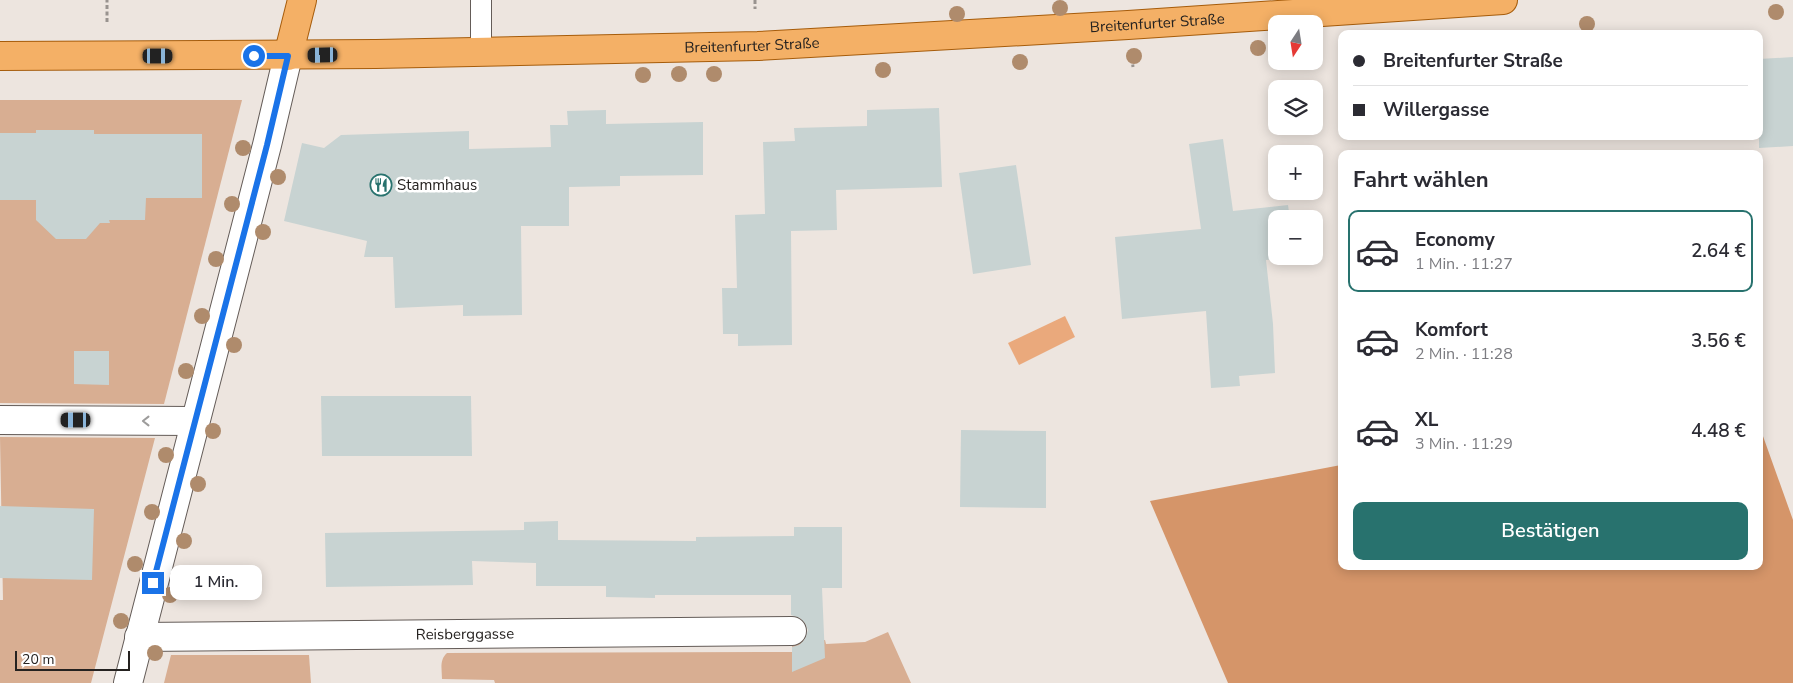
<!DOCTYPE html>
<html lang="de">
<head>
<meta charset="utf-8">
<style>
  body { margin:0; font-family:"Nunito Sans",sans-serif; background:#f7f7f7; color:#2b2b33; height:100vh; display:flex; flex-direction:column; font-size:19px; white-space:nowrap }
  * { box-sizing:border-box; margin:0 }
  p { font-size:16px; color:#7c7c81 }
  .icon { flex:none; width:28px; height:28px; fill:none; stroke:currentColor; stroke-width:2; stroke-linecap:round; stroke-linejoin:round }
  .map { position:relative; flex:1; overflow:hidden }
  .drawer { position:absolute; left:1338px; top:150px; width:425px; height:420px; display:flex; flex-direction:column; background:#fff; border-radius:10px; box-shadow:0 2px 12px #0003 }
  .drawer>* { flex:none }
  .top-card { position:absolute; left:1338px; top:30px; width:425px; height:110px; border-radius:10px; box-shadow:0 2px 12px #0003; display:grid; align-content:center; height:110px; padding:0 15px; background:#fff }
  .needle { width:32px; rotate:192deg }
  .fabs { position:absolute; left:1268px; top:15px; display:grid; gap:10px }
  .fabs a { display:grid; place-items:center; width:55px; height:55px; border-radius:10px; background:#fff; box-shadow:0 2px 12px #0003; font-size:25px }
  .scale { position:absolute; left:15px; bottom:12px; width:115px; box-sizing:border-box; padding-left:5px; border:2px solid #252220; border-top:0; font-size:14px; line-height:18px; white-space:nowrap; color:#252220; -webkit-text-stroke:4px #fff; paint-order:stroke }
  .end { position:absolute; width:22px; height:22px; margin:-11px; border:6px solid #1a73e8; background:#fff; box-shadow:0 0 0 2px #fff }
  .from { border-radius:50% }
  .bubble { position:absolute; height:35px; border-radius:10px; background:#fff; box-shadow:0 2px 12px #0003; font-size:16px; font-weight:600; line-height:35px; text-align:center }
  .car { position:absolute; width:15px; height:30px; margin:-15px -8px; border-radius:6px; box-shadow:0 0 4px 1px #0007; background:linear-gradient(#222 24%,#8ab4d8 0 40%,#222 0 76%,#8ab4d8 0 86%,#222 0) }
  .top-card b { display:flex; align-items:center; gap:18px; height:48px; font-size:19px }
  .top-card b+b { border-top:1px solid #e1e1e2 }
  .top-card i { width:12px; height:12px; background:#2b2b33 }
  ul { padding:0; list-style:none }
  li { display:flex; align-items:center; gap:15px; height:82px; margin:0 10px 8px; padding:0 5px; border:2px solid transparent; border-radius:10px }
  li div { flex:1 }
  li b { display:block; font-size:19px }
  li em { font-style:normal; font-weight:600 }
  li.on { border-color:#28726e }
  li>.icon { width:45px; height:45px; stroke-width:1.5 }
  h2 { padding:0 15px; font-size:22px; line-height:60px }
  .button { display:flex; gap:10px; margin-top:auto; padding:10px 15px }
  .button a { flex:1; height:58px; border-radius:10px; background:#28726e; color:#fff; font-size:20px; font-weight:600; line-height:58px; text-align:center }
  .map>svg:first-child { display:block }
  .green { fill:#d8ae92 }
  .forest { fill:#d59569 }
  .water { fill:#eaa97c }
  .building { fill:#c8d3d2 }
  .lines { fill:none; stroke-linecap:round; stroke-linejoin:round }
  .lane-casing { stroke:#645c58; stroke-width:22 }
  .street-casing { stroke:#645c58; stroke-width:30 }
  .primary-casing { stroke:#a65c0b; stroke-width:30 }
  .path { stroke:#99938f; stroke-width:3; stroke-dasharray:4 2.5; stroke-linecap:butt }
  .lane { stroke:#fff; stroke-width:20 }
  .street { stroke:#fff; stroke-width:28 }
  .primary { stroke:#f4b066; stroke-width:28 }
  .tree { fill:#af8b6c }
  .oneway { stroke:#9d9c9b }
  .route { stroke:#1a73e8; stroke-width:6 }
  .labels { text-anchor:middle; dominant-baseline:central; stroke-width:5; stroke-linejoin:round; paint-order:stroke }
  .street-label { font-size:15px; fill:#252220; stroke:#fff }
  .poi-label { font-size:15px; fill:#252220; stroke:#fff; text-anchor:start }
</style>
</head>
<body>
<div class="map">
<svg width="1793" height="683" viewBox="0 0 1793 683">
  <rect width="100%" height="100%" fill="#ede5df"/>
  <g class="green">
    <path d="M0,100h242l-78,304 -164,-1z"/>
    <path d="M0,437l155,1 -64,245h-91v-83h3z"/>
    <path d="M888,632l23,51h-416l-1,-3 -52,-1c0,-9 -3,-19 5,-26l345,-1v-11l33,-1 1,4 39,-2z"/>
    <path d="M171,655h138l2,28h-147z"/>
  </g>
  <path class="forest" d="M1759,425l34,95v163h-565l-78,-182 191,-36v101h418z"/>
  <path class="water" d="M1065,316l10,21 -56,28 -11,-22z"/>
  <g class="building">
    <path d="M1793,57v89l-34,2v-89z"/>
    <path d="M939,108l3,79 -106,3 1,40 -46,1 1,114 -54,1v-12h-15l-1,-46h15l-2,-73 30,-1 -2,-72 32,-1 -1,-13 73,-2v-16z"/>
    <path d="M606,110v14l97,-2v53l-83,1v10l-51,1v39h-48l1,89 -59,1v-11l-68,3 -2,-51h-29l3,-16 -83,-20 18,-78 22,5 17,-13 128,-4v18l82,-2 -1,-22h18l-1,-14z"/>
    <path d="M36,130h58v4h108v64h-56l-1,22h-36l1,3h-10l-14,16h-30l-20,-19v-20h-36v-67h36z"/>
    <path d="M1223,139l10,72 55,-6 2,14h-14v37l17,1 -27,3 7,64 2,49 -36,3 1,10 -29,2 -5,-77 -84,8 -7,-82 86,-8 -12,-85z"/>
    <path d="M1016,165l15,100 -58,9 -14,-101z"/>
    <path d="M74,351h35v34l-35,-1z"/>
    <path d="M321,396h150l1,60h-150z"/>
    <path d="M961,430l85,1v77l-86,-1z"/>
    <path d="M0,506l94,3 -2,71 -92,-2z"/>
    <path d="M558,521v19l138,1v-4l98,-1v-9h48v61h-20l3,70 -33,14v-25l7,-2 6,-6 3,-9 -3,-7 -5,-5 -9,-3v-20h-136v3l-49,-1v-11h-70v-23l-64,-2 1,24 -147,2 -1,-54 199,-3v-8z"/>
  </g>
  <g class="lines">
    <g class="lane-casing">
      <path id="lane" d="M481,0v53"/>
    </g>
    <g class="street-casing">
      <g id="street">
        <path d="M0,420l195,1"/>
        <path id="s1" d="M139,637l653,-6"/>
        <path d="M128,683l139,-538 21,-89"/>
      </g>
    </g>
    <g class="primary-casing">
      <g id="primary">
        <path id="s2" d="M0,56l376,-2 382,-8 370,-21 375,-25"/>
        <path d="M288,56l14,-56"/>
      </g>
    </g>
    <g class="path">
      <path d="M755,0v9"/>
      <path d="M107,22v-22"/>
      <path d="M1132,58l1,9"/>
    </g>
    <use href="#lane" class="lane"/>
    <use href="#street" class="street"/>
    <use href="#primary" class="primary"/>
  </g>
  <g class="tree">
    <circle cx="1060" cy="8" r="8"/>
    <circle cx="1776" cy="12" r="8"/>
    <circle cx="957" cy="14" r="8"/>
    <circle cx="1587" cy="24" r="8"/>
    <circle cx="1258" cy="48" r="8"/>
    <circle cx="1134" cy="56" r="8"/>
    <circle cx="1020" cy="62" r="8"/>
    <circle cx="883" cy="70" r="8"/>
    <circle cx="679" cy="74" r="8"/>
    <circle cx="714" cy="74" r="8"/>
    <circle cx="643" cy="75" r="8"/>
    <circle cx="243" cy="148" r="8"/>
    <circle cx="278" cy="177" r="8"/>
    <circle cx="232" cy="204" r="8"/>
    <circle cx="263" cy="232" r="8"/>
    <circle cx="216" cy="259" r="8"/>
    <circle cx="202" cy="316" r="8"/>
    <circle cx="234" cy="345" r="8"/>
    <circle cx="186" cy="371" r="8"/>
    <circle cx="213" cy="431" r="8"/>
    <circle cx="166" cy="455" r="8"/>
    <circle cx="198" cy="484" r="8"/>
    <circle cx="152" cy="512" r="8"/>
    <circle cx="184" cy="541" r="8"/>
    <circle cx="135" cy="564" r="8"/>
    <circle cx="170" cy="595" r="8"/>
    <circle cx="121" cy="621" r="8"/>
    <circle cx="155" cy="653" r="8"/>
  </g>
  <defs><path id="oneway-chevron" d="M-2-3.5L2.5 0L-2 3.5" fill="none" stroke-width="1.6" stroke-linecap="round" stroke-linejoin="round" transform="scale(1.25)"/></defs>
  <use class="oneway" href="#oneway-chevron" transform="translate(146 421) rotate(-180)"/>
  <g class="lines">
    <path class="route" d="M153,583l114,-438 21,-89h-34"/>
  </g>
  <defs>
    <g id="restaurant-ring" transform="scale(1.125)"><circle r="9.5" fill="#fff" stroke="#28726e" stroke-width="1.5"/><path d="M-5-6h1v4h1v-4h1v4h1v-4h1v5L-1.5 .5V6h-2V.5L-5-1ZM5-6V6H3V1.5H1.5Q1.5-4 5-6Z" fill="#28726e"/></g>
  </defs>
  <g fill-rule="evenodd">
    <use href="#restaurant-ring" x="381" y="185"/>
  </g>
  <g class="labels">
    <g class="street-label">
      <text stroke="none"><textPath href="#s2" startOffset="1158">Breitenfurter Straße</textPath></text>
      <text stroke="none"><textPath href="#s2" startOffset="752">Breitenfurter Straße</textPath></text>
      <text stroke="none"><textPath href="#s1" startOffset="326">Reisberggasse</textPath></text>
    </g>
    <g class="poi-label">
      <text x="397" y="185">Stammhaus</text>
    </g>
  </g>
</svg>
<div class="fabs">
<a><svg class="needle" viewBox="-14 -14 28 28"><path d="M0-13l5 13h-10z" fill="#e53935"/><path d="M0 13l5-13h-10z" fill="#7c7c81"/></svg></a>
<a><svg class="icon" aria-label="layers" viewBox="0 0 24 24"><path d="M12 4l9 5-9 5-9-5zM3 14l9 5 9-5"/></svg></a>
<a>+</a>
<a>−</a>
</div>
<div class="scale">20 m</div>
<i class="end from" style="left:254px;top:56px"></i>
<i class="end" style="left:153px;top:583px"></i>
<div class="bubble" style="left:170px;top:565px;width:92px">1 Min.</div>
<i class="car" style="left:323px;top:55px;rotate:269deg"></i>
<i class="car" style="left:158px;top:56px;rotate:90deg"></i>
<i class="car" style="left:76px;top:420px;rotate:270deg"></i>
<div class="top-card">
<b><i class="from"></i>Breitenfurter Straße</b>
<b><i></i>Willergasse</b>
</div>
<section class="drawer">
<h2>Fahrt wählen</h2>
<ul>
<li class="on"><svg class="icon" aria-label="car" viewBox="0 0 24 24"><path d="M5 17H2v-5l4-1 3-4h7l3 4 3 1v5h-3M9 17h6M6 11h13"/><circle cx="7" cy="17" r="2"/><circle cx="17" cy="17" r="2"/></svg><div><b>Economy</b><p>1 Min. · 11:27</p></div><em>2.64 €</em></li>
<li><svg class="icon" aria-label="car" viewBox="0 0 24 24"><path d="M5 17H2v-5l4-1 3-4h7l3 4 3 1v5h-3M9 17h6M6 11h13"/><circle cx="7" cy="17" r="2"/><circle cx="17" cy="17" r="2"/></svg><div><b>Komfort</b><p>2 Min. · 11:28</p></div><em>3.56 €</em></li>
<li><svg class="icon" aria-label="car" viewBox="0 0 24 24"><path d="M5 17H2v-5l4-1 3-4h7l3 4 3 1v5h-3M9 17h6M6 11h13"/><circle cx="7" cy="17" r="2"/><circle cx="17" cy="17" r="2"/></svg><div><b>XL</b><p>3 Min. · 11:29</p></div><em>4.48 €</em></li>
</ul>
<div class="button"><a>Bestätigen</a></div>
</section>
</div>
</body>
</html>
